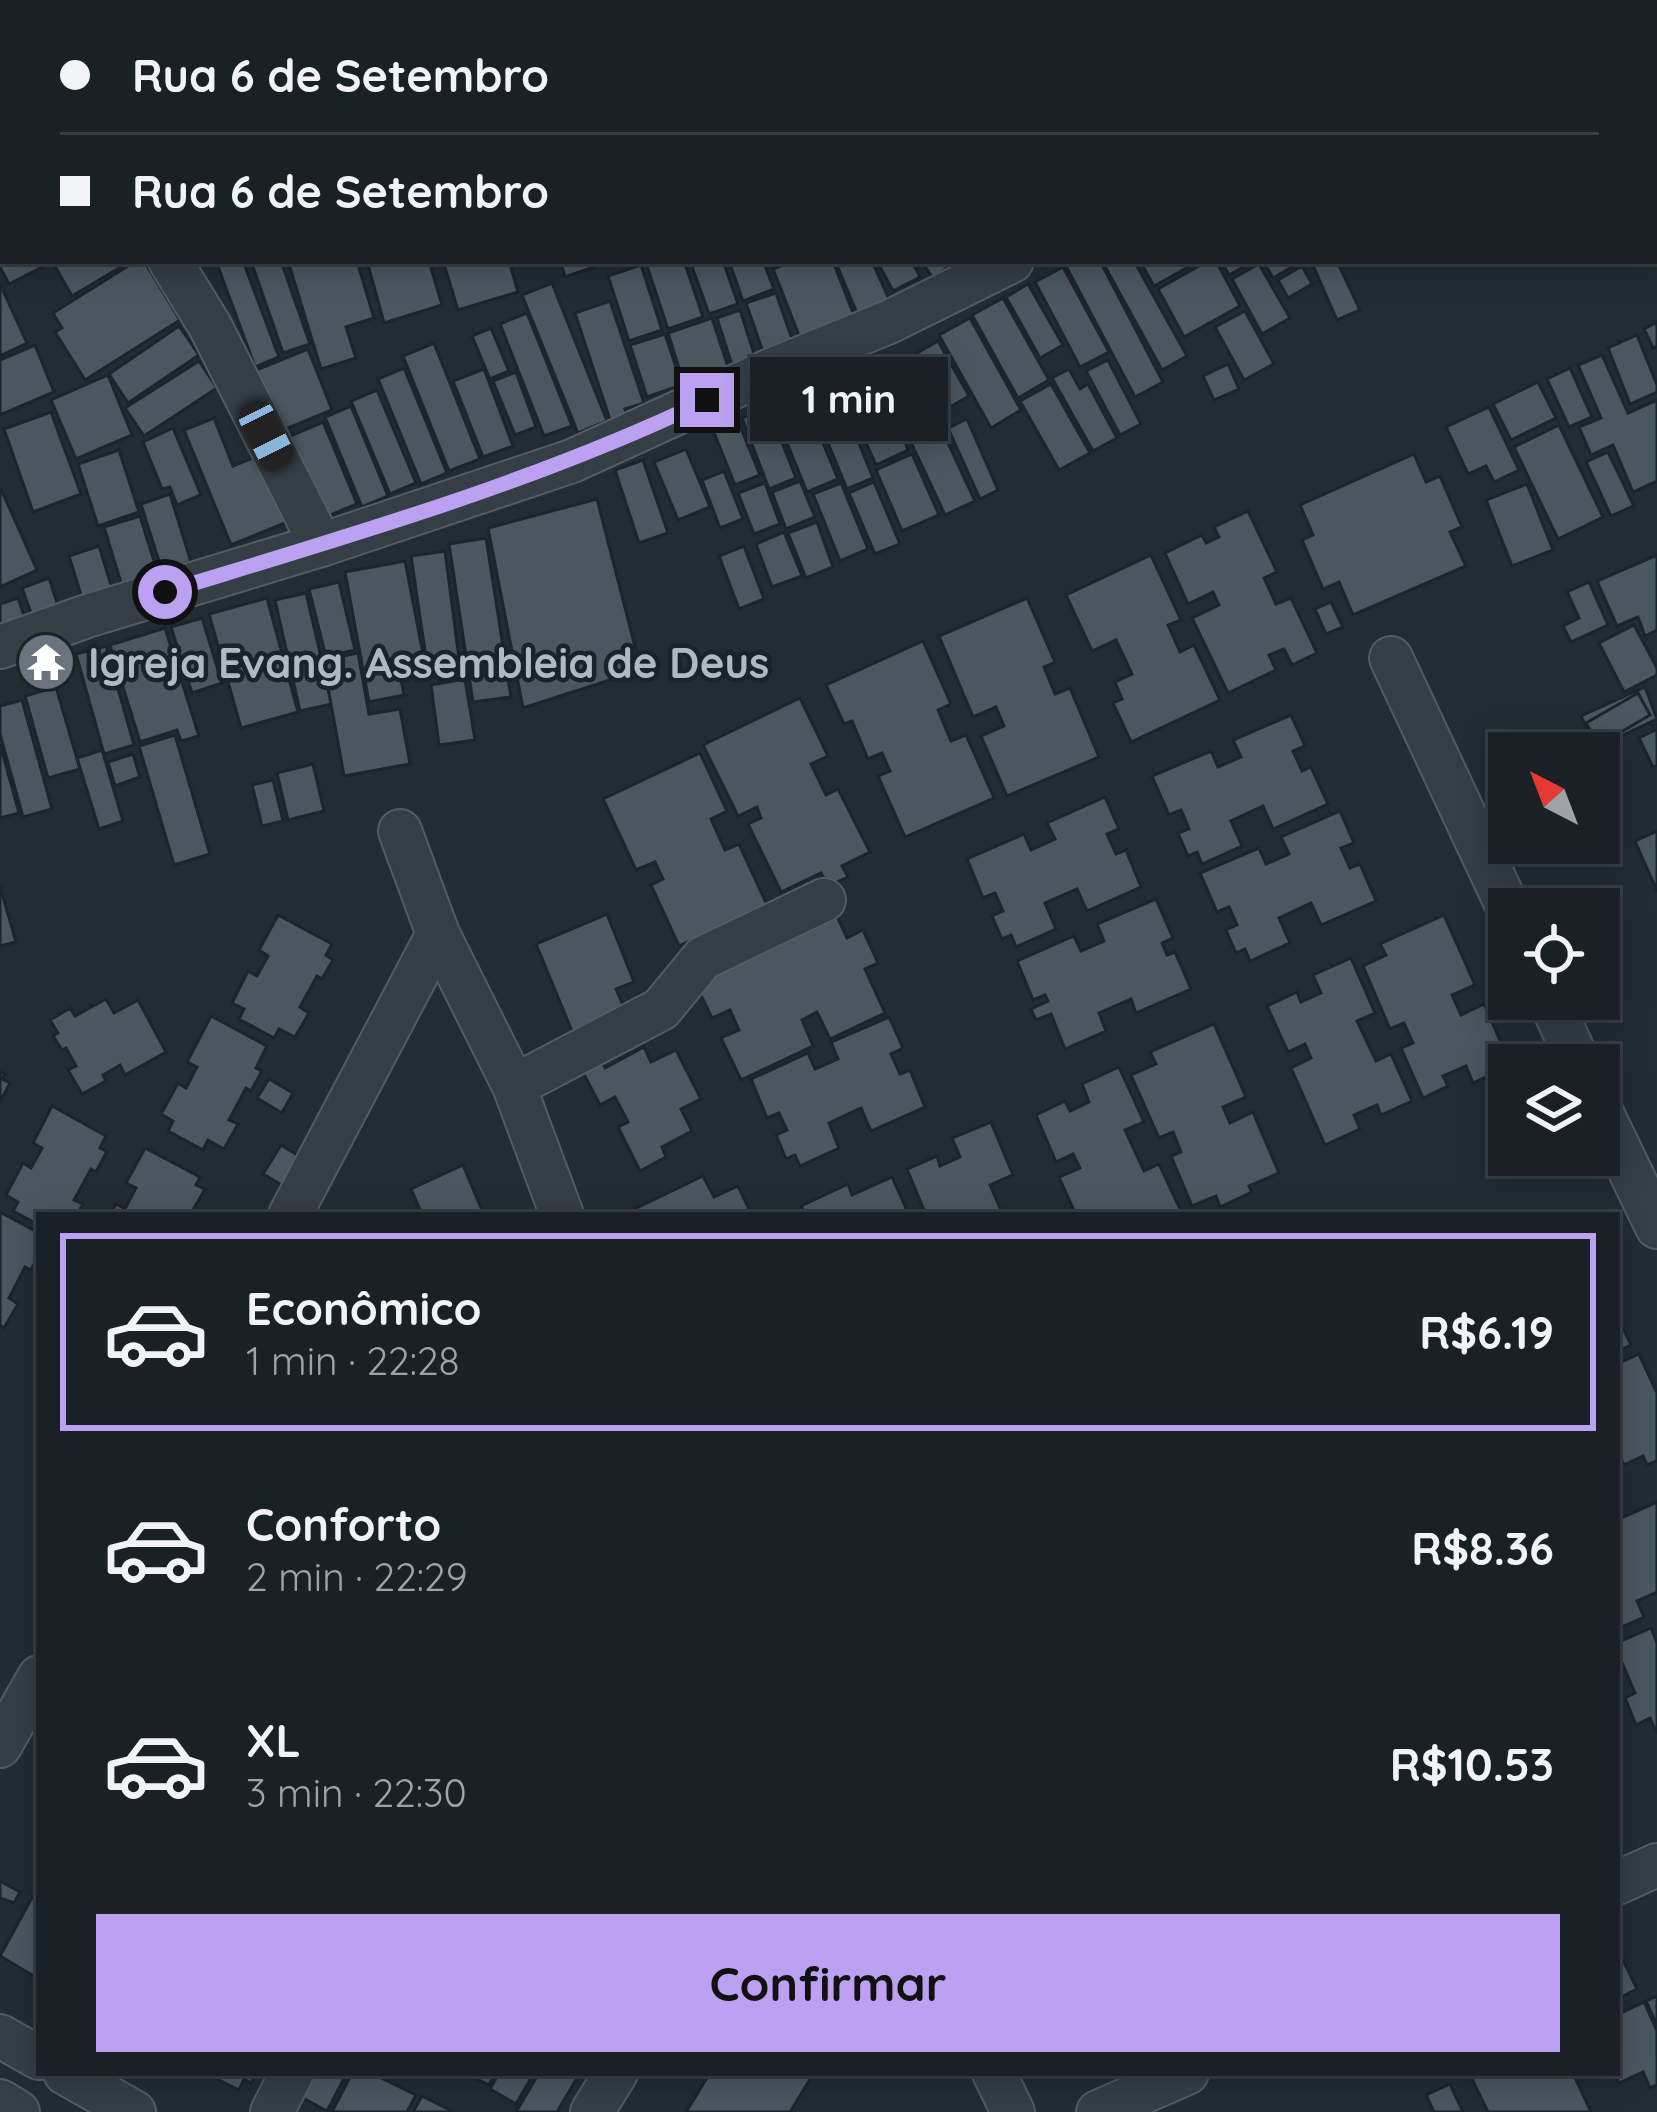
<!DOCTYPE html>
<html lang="pt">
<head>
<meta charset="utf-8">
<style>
  body { margin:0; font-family:Quicksand,sans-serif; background:#262e32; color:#f1f3f6; height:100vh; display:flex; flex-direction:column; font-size:45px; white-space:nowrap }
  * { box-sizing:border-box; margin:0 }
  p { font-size:39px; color:#9fa3a7 }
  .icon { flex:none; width:66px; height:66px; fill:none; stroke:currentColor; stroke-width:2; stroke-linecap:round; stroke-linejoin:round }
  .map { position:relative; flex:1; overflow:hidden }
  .drawer { position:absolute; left:36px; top:1212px; width:1584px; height:864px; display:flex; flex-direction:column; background:#192126; border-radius:0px; box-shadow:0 6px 30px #0003,0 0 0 3px #373e43 }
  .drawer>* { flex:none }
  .guide { position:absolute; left:0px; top:0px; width:1659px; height:264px; box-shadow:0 6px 30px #0003,0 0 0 3px #373e43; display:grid; align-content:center; height:264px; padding:0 60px; background:#192126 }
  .needle { width:78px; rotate:318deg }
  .buttons { position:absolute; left:1488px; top:732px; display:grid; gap:24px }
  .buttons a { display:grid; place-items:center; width:132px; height:132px; border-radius:0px; background:#192126; box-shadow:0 6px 30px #0003,0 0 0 3px #373e43; font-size:60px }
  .end { position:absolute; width:54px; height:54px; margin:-27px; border:15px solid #bca0f2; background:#111; box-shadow:0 0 0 6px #111 }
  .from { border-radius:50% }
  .bubble { position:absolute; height:84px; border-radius:0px; background:#192126; box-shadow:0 6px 30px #0003,0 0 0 3px #373e43; font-size:39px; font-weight:800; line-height:84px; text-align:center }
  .car { position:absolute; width:36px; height:72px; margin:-36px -18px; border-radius:15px; box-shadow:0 0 9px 3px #0007; background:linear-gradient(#222 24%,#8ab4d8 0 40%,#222 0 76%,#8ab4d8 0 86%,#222 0) }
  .guide b { display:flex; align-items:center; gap:42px; height:114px; font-size:45px }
  .guide b+b { border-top:3px solid #373e43 }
  .guide i { width:30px; height:30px; background:#f1f3f6 }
  ul { padding:21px 0 0; list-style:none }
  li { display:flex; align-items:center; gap:36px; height:198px; margin:0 24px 18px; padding:0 36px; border:6px solid transparent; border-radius:0px }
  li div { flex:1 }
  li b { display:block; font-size:45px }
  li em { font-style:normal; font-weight:800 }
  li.current { border-color:#bca0f2 }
  li>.icon { width:108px; height:108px; stroke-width:1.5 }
  .cta { display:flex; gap:24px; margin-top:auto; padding:24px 60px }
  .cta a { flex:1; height:138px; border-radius:0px; background:#bca0f2; color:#111; font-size:48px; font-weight:800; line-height:138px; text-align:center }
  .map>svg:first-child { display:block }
  .building { fill:#4a575f; stroke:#1c252b; stroke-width:3 }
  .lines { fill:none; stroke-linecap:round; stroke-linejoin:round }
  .street-casing { stroke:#525c62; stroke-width:46 }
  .street { stroke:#343e44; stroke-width:42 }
  .route { stroke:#bca0f2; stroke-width:15 }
  .labels { text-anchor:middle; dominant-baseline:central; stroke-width:9; stroke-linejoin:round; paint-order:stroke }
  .poi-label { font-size:42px; font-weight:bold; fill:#aeb9c1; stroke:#1a2329; text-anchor:start }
</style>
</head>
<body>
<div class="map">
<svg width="1657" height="2112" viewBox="0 0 1657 2112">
  <rect width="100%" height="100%" fill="#212c33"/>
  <g class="building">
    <path d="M47,0h51l2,3h-52z"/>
    <path d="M604,0h74l1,2 -74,1z"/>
    <path d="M882,0h76l1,3h-75z"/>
    <path d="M1004,0h47l1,1 -46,2z"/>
    <path d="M1219,0h47l-7,3h-45z"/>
    <path d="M3,31v84l-3,1v-83z"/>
    <path d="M3,253v8h43l2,3 -39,20 -9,-17v-13z"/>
    <path d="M52,261h79l-59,35z"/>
    <path d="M136,261h8l36,59 -95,60 -30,-48 7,-4 -9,-15z"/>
    <path d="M216,261h27l36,96 -24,10z"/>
    <path d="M251,261h30l29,83 -27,9z"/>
    <path d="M288,261h69l17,57 -28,9 10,31 -35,11z"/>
    <path d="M367,261h62l13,44 -58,18z"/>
    <path d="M443,261h66l9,31 -60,18z"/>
    <path d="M560,261h32l2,6 -29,10z"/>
    <path d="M653,261h31l19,56 -35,12 -22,-66z"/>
    <path d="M690,261h33l15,43 -29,10z"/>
    <path d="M729,261h34l11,28 -31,12z"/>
    <path d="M792,261h41l23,60 -54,22 -29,-74z"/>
    <path d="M835,261h37l20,45 -32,14z"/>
    <path d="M877,261h35l8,16 -27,14z"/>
    <path d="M921,261h32l1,2 -21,15z"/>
    <path d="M1077,261h23l63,121 -28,15 -69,-131z"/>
    <path d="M1102,261h32l53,95 -25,14z"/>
    <path d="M1140,261h59l-45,25z"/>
    <path d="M1208,261h8l24,45 -56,31 -26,-48z"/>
    <path d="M1221,261h33l-25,14z"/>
    <path d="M1263,261h39l-29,17z"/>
    <path d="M1311,261h26l23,49 -23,10z"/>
    <path d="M1259,264l31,54 -28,16 -30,-55z"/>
    <path d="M641,265l21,65 -33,11 -21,-65z"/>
    <path d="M1302,266l10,18 -24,14 -10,-18z"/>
    <path d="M1063,267l46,85 -29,15 -45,-85z"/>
    <path d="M552,283l55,138 -29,12 -56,-138z"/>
    <path d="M0,284l27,59 -27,13z"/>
    <path d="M1028,284l35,61 -23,13 -34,-61z"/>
    <path d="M776,293l17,49 -30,10 -17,-49z"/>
    <path d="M1003,298l46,82 -31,18 -46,-83z"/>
    <path d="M610,301l34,102 -19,6 5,13 -17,7 -38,-116z"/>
    <path d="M740,310l16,50 -23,8 -16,-50z"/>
    <path d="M1245,311l29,53 -30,16 -29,-53z"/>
    <path d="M527,313l45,113 -28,10 -44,-112z"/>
    <path d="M712,318l17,52 -45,14 -16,-51z"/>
    <path d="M970,318l51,92 -30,18 -52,-93z"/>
    <path d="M1657,322v24l-4,2 -9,-19z"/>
    <path d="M179,326l20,29 -71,48 -19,-29z"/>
    <path d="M491,328l18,43 -19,8 -18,-43z"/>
    <path d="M665,334l17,51 -35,12 -17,-52z"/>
    <path d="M1637,335l20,50v7l-27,12 -22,-56z"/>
    <path d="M938,341l31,55 -26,15 -31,-55z"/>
    <path d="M434,343l46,116 -31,12 -46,-115z"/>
    <path d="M35,345l19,47 -54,23v-55z"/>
    <path d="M308,349l24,61 -51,21 -25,-61z"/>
    <path d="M1602,355l26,58 29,-13v81l-24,11 -20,-47 -22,10 -12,-28 22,-9 -23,-53z"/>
    <path d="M1108,360l33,64 -21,11 -34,-64z"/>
    <path d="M199,361l18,27 -73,48 -19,-28z"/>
    <path d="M1228,364l11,25 -25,11 -11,-24z"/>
    <path d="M404,368l43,105 -26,11 -43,-105z"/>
    <path d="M1570,368l22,49 -23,10 -22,-48z"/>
    <path d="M484,369l29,77 -30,11 -30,-76z"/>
    <path d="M1069,369l11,20 8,-5 29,54 -24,13 -41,-73z"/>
    <path d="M873,370l35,80 -32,15 -36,-81z"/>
    <path d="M516,372l20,55 -21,8 -22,-54z"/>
    <path d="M108,375l24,60 -56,24 -25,-59z"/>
    <path d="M917,376l58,125 -30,14 -58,-124z"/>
    <path d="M834,381l39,97 -26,11 -40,-97z"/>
    <path d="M1538,382l18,36 -45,22 -18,-36z"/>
    <path d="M1051,384l39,69 -31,17 -39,-69z"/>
    <path d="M377,390l39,93 -26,11 -39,-93z"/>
    <path d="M802,393l36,86 -31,13 -35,-86z"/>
    <path d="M351,406l37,90 -26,11 -37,-90z"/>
    <path d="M768,407l28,71 -27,11 -27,-71z"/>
    <path d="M1489,407l30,63 -25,12 -8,-16 -18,8 -22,-47z"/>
    <path d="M51,412l30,82 -48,18 -29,-83z"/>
    <path d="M214,418l19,48 32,-13 27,67 -61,25 -47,-115z"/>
    <path d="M967,419l31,71 -18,9 -32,-71z"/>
    <path d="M738,421l22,54 -25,10 -22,-55z"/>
    <path d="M323,422l34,82 -36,15 -33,-82z"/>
    <path d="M1559,425l44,92 -45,22 -44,-92z"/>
    <path d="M173,428l28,67 -24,10 -7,-18 -8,2 -19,-47z"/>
    <path d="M686,449l24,58 -32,13 -24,-58z"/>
    <path d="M119,450l20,62 -41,14 -20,-62z"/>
    <path d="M1608,452l26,54 -23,10 -25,-54z"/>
    <path d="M912,454l27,61 -37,16 -26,-61z"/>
    <path d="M1414,454l12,28 14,-6 22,51 -12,5 16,34 -113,49 -14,-33 -16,7 -21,-49 11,-5 -13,-30z"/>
    <path d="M643,460l25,73 -29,10 -24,-73z"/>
    <path d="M724,471l19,48 -23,9 -18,-48z"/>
    <path d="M800,481l15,36 -29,12 -14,-37z"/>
    <path d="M874,482l26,62 -25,10 -26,-61z"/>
    <path d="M765,483l15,41 -26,10 -16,-41z"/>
    <path d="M841,483l27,66 -28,12 -27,-67z"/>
    <path d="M1527,484l26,66 -41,16 -26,-66z"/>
    <path d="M0,487l37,83 -37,17z"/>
    <path d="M170,494l21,68 -29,9 -21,-67z"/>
    <path d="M597,499l44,171 -118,38 -35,-180z"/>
    <path d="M1248,511l29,61 -13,6 12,26 15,-6 26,55 -25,12 -8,-16 -15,6 7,15 -48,23 -36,-75 27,-13 -6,-13 -25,12 -23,-51 37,-18 4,8 13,-6 -5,-10z"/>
    <path d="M140,516l18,58 -36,12 -18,-59z"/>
    <path d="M817,522l16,45 -27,11 -18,-45z"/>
    <path d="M784,532l18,44 -30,11 -16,-43z"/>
    <path d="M486,538l25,159 -38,5 -24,-158z"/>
    <path d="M99,546l17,55 -30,10 -17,-55z"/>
    <path d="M744,546l20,53 -25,10 -20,-53z"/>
    <path d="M445,551l16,123 -32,4 -18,-122z"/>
    <path d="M1151,555l30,65 -13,5 12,27 14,-7 26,55 -89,42 -18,-39 9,-4 -7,-17 17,-8 -16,-34 -24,11 -26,-56z"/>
    <path d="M1657,555v75l-12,6 -7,-19 -21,9 -20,-45z"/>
    <path d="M405,561l20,103 -26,6 5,25 -35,7 -24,-130z"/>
    <path d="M49,578l12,37 -26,9 -13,-36z"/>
    <path d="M339,582l16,68 -29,7 -17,-68z"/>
    <path d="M1589,582l19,43 -37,17 -8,-16 16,-8 -12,-26z"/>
    <path d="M306,593l26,111 -32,7 -25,-111z"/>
    <path d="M18,598l10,29 -28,9v-32z"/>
    <path d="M267,598l31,114 -57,16 -32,-114z"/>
    <path d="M1027,598l28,64 -11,5 11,27 15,-6 29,69 -92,39 -26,-60 23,-10 -8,-19 -23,10 -34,-81z"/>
    <path d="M1331,602l12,25 -17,7 -11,-25z"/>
    <path d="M202,618l20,65 -30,10 -21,-66z"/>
    <path d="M1634,625l23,43v7l-33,17 -25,-49z"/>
    <path d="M165,628l34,108 -18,5 -4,-11 -37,12 -30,-97z"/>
    <path d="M923,641l28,63 -13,6 13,31 15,-6 28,63 -89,39 -27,-61 12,-5 -8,-18 -14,6 -16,-38 -8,3 -18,-39z"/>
    <path d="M106,646l28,99 -30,9 -28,-100z"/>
    <path d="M358,653l11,61 31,-5 10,55 -66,12 -21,-116z"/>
    <path d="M465,679l10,61 -36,5 -8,-60z"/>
    <path d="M56,687l24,82 -32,9 -23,-82z"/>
    <path d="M1645,687l12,32 -62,29 -14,-32z"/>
    <path d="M1638,693l12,22 -51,30 -13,-22z"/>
    <path d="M800,698l28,58 -17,8 15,31 12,-6 32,63 -28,14 6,11 -20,9 -7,-13 -40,19 -33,-68 13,-6 -4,-11 -19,9 -35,-71z"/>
    <path d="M22,700l30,109 -29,8 -23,-83v-28z"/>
    <path d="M1291,715l14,31 -12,5 9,20 9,-4 17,37 -55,25 -10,-23 -32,15 11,25 -40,18 -5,-12 -9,4 -10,-23 11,-4 -8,-19 -12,5 -17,-39 59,-25 7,16 23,-10 -8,-17z"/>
    <path d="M1657,724v41l-4,2 -14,-29 16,-8 -2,-4z"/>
    <path d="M175,735l35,119 -36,11 -35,-119z"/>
    <path d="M0,744l19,69 -19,5z"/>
    <path d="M102,750l21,71 -24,8 -22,-71z"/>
    <path d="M700,753l27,58 -16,8 14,31 14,-6 28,61 -88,41 -28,-61 12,-6 -8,-17 -19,8 -33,-71z"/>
    <path d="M133,754l7,23 -25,9 -7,-24z"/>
    <path d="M313,764l11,47 -36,9 -11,-47z"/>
    <path d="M273,780l10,41 -21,5 -10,-41z"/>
    <path d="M1105,797l14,32 -12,5 9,20 10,-4 15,37 -54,24 -10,-22 -32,14 11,26 -40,18 -5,-12 -9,4 -10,-23 11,-5 -8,-18 -12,5 -16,-39 57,-25 7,16 24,-11 -8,-16z"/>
    <path d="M1340,811l14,32 -13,5 9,20 10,-4 16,37 -55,24 -10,-22 -32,15 11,25 -40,18 -5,-12 -9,4 -10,-23 11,-5 -8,-18 -12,5 -17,-39 59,-25 7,16 23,-10 -8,-17z"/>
    <path d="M1657,831v60l-22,-50z"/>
    <path d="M0,886l16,56 -16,4z"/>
    <path d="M1156,899l17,39 -11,5 5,12 8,-3 16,37 -55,24 -5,-14 -32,14 7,18 -41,18 -14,-35 -15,6 -5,-11 17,-8 -3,-6 -12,5 -16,-39 57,-25 7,15 23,-10 -7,-17z"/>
    <path d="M607,914l27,68 -18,7 11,25 -53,22 -38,-92z"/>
    <path d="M836,914l11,24 16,-8 15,33 -13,6 20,44 -55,26 -13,-27 -15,8 11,26 -72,34 -20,-42 18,-8 -9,-20 -18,8 -18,-37z"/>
    <path d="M278,915l54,29 -6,11 7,5 -11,19 -5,-3 -17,31 9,6 -14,24 -16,-8 -5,9 -35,-19 5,-10 -12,-6 16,-32 9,5 11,-20 -9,-6z"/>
    <path d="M1444,915l31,70 -23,10 9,20 23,-11 27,61 -38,18 -7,-17 -23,10 5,10 -25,12 -22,-50 12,-5 -9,-20 -14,6 -27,-63 23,-11 -6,-11z"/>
    <path d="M1351,958l24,55 -18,8 19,40 15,-7 21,47 -31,14 -4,-10 -23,10 6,14 -35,16 -34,-77 20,-10 -6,-14 -17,8 -21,-46 30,-14 4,10 20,-9 -8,-18z"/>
    <path d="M106,999l8,14 24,-13 28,52 -41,23 -5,-10 -17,10 3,6 -24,13 -14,-24 8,-4 -10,-18 -4,2 -9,-14 5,-3 -8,-13 20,-12 5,8z"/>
    <path d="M211,1016l56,30 -11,22 6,3 -11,20 -5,-3 -17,32 9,4 -14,25 -16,-9 -5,10 -35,-19 5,-10 -12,-7 17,-31 8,5 11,-21 -10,-5z"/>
    <path d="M889,1017l14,31 -12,6 9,20 10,-4 15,37 -54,24 -10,-23 -32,15 10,25 -39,18 -5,-11 -9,4 -10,-24 11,-5 -8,-17 -12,5 -16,-39 57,-26 7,16 23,-10 -7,-17z"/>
    <path d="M1214,1024l32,73 -23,10 7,16 23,-11 26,61 -30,13 3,6 -32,15 -4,-11 -24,10 -21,-50 10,-4 -8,-20 -14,6 -28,-63 25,-11 -6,-12z"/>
    <path d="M644,1047l7,15 25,-12 25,49 -20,10 11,22 -30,16 4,10 -26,14 -22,-44 10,-5 -13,-25 -15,8 -21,-40 19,-11 7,14z"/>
    <path d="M1119,1067l25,55 -19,8 19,41 15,-7 22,47 -10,4h-95l-17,-38 21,-9 -7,-14 -17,8 -20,-47 29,-14 5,10 19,-9 -7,-18z"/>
    <path d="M0,1072l5,2 -3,5 8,4 -10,19z"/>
    <path d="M269,1079l24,14 -11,20 -25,-15z"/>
    <path d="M52,1106l54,30 -6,12 7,3 -11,21 -5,-3 -17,31 9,4 -6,11h-38v10l-26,-14 5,-9 -12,-7 17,-32 8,5 11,-20 -9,-5z"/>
    <path d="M991,1122l22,53 -23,10 13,30h-77l-19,-46 30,-13 3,10 20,-9 -8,-19z"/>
    <path d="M281,1145l18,11 -17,29 -19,-11z"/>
    <path d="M145,1148l55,29 -4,8 9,4 -15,26 -10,-3 -2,3h-68l6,-11 9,5 11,-21 -10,-5z"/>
    <path d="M463,1165l21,50h-71l8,-3 -10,-23z"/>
    <path d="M703,1176l11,21 24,-11 14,29h-130z"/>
    <path d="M892,1177l17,38h-104l-4,-9 47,-22 4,11z"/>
    <path d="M0,1212l39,21 -4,13 4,2v7l-8,15 -6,-3 -16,31 9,6 -14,24 -4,-3z"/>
    <path d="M1617,1315l14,30 -14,7z"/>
    <path d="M1639,1354l18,39v68l-10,4 -4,-9 -19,9 -7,-14v-87z"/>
    <path d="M1657,1502v90l-20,9 7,16 -27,12v-109z"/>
    <path d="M1651,1628l6,15v91l-7,-16 -14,7 -11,-27 10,-5 -18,-42v-8z"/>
    <path d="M0,1881l20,11 -6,11 -14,-5z"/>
    <path d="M34,1894l5,3v82l-39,-23z"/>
    <path d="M1622,1958l15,31 -20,10v-39z"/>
    <path d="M1657,1996v29l-11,-24z"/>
    <path d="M1644,2002l13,29v54l-7,3 -7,-16 -24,11 -5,-10h3v-58z"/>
    <path d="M205,2073h52l-6,10 -7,-4 -5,11z"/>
    <path d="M300,2073h47l-20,38 -37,-20z"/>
    <path d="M352,2073h19l45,22 -9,17h-75z"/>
    <path d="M465,2073h30l-6,12z"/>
    <path d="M499,2073h35l-18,31 -26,-15z"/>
    <path d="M539,2073h41l-23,39h-41z"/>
    <path d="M710,2073h104l-24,39h-104z"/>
    <path d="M1479,2073h94l18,39h-103l-17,-35z"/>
    <path d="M1450,2084l13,28h-29l-8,-17z"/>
    <path d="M422,2096l32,16h-41z"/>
  </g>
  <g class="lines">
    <g class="street-casing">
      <g id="street">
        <path d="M15,0l1,3"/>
        <path d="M751,3l6,-3"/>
        <path d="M1506,3l6,-3"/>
        <path d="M170,261l40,65 111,219"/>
        <path d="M0,647l87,-31 234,-71 251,-84 199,-91 118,-48 123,-61"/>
        <path d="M1391,658l118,252"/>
        <path d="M400,831l38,103 76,152 48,129"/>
        <path d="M1549,999l31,66"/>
        <path d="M514,1086l147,-77 42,-51 121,-58"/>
        <path d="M1599,1107l58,120"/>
        <path d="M290,1215l148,-281"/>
        <path d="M0,1746l39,-69"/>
        <path d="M1617,1883l40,-18"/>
        <path d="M0,2036l39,22"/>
        <path d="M65,2073l69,39"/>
        <path d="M994,2073l19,39"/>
        <path d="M0,2101l18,11"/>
        <path d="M272,2112l20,-39"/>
        <path d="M592,2112l24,-39"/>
        <path d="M1098,2112l89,-39"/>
      </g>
    </g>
    <use href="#street" class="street"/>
  </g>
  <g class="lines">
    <path class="route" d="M165,592c183,-56 369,-109 542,-192"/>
  </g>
  <defs>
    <g id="temple-disc" transform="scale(3)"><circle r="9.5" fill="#6b7280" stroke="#1a2329"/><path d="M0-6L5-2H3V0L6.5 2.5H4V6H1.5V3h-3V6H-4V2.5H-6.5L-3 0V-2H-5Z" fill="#fff"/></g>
  </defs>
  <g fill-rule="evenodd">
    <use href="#temple-disc" x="46" y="662"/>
  </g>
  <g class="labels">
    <g class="poi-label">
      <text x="88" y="662">Igreja Evang. Assembleia de Deus</text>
    </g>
  </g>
</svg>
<div class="buttons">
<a><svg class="needle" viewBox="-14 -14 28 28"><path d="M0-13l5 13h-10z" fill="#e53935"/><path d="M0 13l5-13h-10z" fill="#9fa3a7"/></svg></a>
<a><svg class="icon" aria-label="locate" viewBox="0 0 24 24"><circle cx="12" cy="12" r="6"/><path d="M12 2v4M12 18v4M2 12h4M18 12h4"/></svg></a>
<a><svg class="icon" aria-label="layers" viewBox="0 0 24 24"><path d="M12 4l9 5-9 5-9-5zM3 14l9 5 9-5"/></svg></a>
</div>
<i class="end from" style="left:165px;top:592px"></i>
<i class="end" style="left:707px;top:400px"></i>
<div class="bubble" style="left:750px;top:357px;width:198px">1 min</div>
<i class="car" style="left:266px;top:435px;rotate:153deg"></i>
<div class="guide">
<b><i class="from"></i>Rua 6 de Setembro</b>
<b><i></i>Rua 6 de Setembro</b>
</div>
<section class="drawer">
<ul>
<li class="current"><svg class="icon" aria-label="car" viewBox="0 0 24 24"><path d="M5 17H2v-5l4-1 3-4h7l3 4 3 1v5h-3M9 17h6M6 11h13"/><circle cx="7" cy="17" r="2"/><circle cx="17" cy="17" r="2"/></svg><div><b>Econômico</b><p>1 min · 22:28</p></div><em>R$6.19</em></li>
<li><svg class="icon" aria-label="car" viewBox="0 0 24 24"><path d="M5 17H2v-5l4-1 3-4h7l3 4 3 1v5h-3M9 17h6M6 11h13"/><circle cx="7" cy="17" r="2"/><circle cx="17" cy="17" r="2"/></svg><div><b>Conforto</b><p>2 min · 22:29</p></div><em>R$8.36</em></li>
<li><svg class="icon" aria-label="car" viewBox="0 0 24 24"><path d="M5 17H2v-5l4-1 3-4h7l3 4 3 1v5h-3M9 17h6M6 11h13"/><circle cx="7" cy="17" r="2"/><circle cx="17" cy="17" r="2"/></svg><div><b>XL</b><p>3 min · 22:30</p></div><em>R$10.53</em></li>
</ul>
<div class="cta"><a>Confirmar</a></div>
</section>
</div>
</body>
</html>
